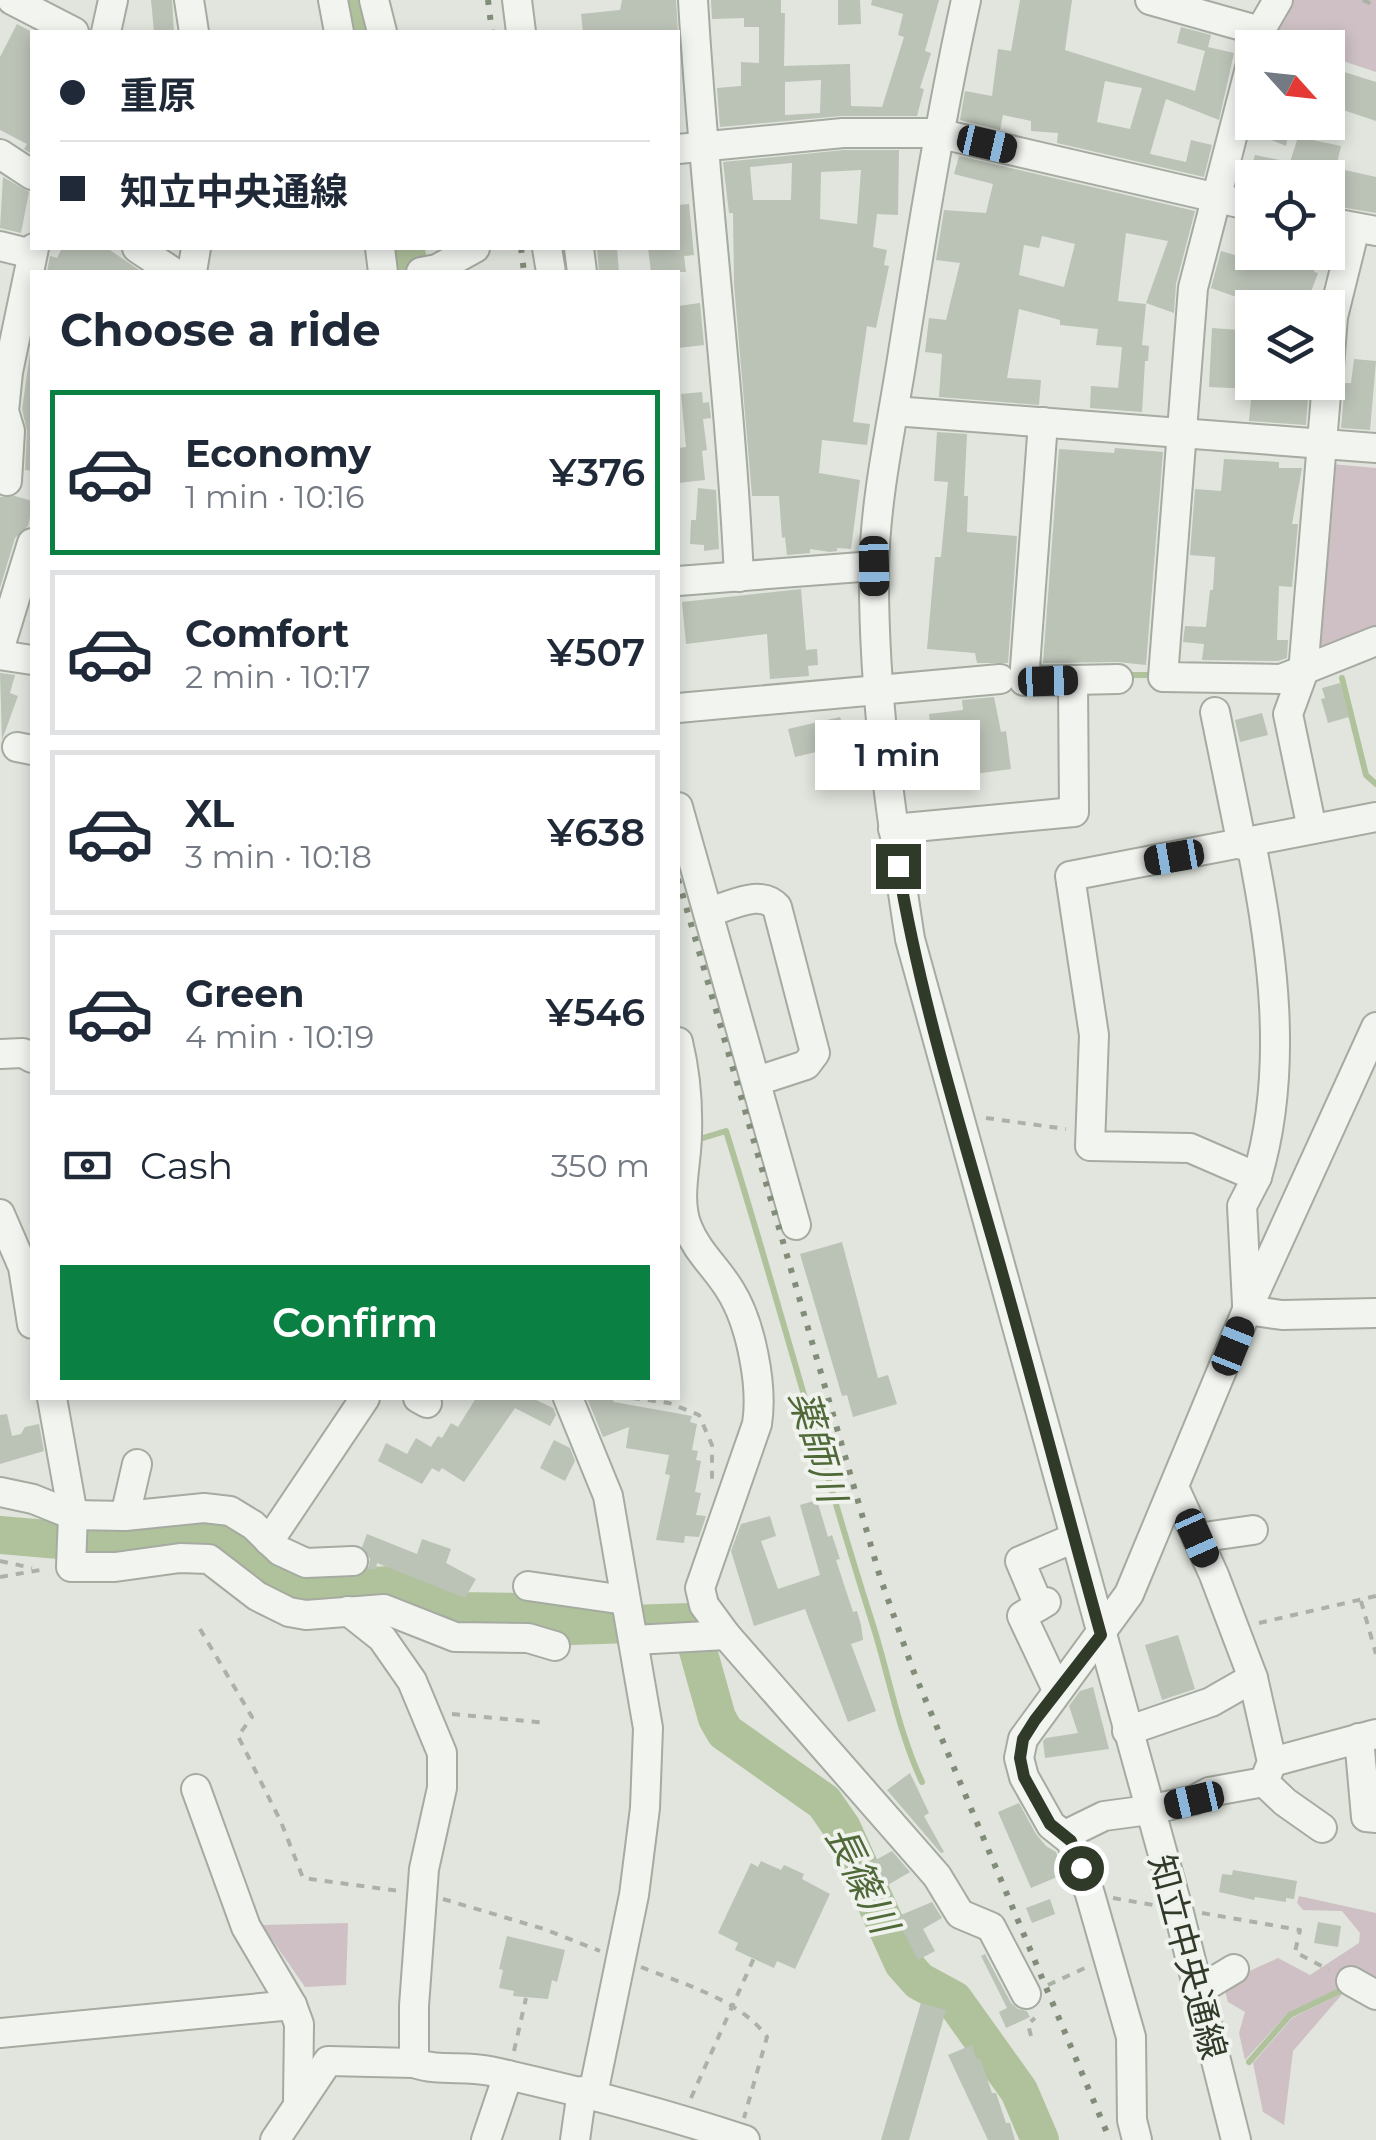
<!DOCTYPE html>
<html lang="en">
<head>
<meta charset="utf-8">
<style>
  body { margin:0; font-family:Montserrat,"Noto Sans JP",sans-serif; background:#f6f6f7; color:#1f2937; height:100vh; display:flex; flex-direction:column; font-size:38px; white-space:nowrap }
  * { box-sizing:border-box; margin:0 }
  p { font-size:32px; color:#747a83 }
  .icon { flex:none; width:55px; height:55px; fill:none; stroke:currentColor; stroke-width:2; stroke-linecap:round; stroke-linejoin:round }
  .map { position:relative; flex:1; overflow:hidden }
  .panel { position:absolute; left:30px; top:270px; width:650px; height:1130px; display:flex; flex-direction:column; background:#fff; border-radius:0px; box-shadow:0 5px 15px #0003 }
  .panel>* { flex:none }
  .hud { position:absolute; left:30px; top:30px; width:650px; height:220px; border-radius:0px; box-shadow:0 5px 15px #0003; display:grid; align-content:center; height:220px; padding:0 30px; background:#fff }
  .needle { width:65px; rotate:117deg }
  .controls { position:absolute; left:1235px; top:30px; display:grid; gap:20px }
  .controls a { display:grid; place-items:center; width:110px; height:110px; border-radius:0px; background:#fff; box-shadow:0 5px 15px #0003; font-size:50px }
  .end { position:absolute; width:45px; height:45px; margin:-22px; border:12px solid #303a29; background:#fff; box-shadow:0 0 0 5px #fff }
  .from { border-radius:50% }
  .bubble { position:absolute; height:70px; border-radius:0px; background:#fff; box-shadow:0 5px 15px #0003; font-size:32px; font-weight:600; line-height:70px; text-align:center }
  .car { position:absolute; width:30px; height:60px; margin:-30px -15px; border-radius:12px; box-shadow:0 0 8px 2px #0007; background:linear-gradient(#222 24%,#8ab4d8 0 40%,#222 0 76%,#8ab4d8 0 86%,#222 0) }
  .hud b { display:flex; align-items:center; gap:35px; height:95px; font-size:38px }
  .hud b+b { border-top:2px solid #e0e1e3 }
  .hud i { width:25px; height:25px; background:#1f2937 }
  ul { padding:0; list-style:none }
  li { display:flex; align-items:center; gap:30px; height:165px; margin:0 20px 15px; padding:0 10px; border:5px solid #e0e1e3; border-radius:0px }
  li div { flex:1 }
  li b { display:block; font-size:38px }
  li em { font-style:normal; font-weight:600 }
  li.active { border-color:#0b8043 }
  li>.icon { width:90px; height:90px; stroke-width:1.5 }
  h2 { padding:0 30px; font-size:45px; line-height:120px }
  .pay { display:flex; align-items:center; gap:25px; height:110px; padding:0 30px; font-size:38px }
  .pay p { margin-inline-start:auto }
  .button { display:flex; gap:20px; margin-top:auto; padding:20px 30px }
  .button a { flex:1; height:115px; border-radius:0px; background:#0b8043; color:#fff; font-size:40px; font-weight:600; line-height:115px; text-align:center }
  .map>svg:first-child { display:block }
  .green { fill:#cec0c4 }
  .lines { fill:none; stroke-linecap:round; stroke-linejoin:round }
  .stream { stroke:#b0c29c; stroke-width:6 }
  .river { stroke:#b0c29c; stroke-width:38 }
  .building { fill:#bbc2b6; fill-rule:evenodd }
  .minor-casing { stroke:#a5aba0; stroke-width:32 }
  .path { stroke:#acb1a8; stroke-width:4; stroke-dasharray:8 8; stroke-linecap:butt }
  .minor { stroke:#f2f4f0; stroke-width:28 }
  .rail { stroke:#818d79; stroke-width:6; stroke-dasharray:5 10; stroke-linecap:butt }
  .route { stroke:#303a29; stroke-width:12 }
  .labels { text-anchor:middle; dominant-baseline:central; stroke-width:8; stroke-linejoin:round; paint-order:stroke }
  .street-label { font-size:35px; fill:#303a29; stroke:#f0f3ed }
  .water-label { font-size:38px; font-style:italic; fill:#506938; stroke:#f0f3ed }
</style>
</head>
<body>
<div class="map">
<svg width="1376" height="2140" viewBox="0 0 1376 2140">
  <rect width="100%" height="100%" fill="#e1e5de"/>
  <g class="green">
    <path d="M1291,0h85v72l-48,-16v-8l-25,-1 -33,-11z"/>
    <path d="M1331,464l45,4v166l-62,18z"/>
    <path d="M1299,1896l77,17v66l-32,8 -57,27 -42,46 -6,-27 6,-21 -17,-10 -5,-19 55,-25 32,17 49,-32 1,-10 -18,-22 -39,-1 -6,-7z"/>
    <path d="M348,1923l-2,62 -41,2 -43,-62z"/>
    <path d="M1344,1992l-51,59 -9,74 -21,-13 -10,-49 39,-45z"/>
  </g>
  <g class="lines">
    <g class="stream">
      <path d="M1123,675h29"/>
      <path d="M1342,678l24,97 10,9"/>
      <path d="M703,1138l23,-7c51,163 94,328 146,491 17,53 26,109 50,160"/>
      <path d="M1249,2062l41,-47 56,-27"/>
    </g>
    <g class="river">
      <path d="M350,0l6,32"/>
      <path d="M405,248l6,24"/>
      <path d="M0,1535l82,7 129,-8 23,8 41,36 24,11 94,-4 66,26 62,1 50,14 119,-4 27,96 8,14 99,70 18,26 61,135 16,18 35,19 65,91 21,49"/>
    </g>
  </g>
  <g class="building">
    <path d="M151,0h21l2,32h-20z"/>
    <path d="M622,0h54l2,32h-95l-2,-18 39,-4z"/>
    <path d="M711,0h70v13h4l-1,53 66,-2 1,42 31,1 22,-70 -6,-2 5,-21 -32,-9 1,-5h67l-14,51 6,2 -11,35 4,1 -7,27h-76l-121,11 -3,-39 24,-2v-24l18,1v-36h-15v-9l-32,1zM821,80l-1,33 -35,2v-33z"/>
    <path d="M838,0h22l1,24 -23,1z"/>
    <path d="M1020,0h52l-7,50 130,41 10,-40 -28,-8 4,-16 30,8 -3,12 26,6 -15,67 -53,-21 -16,55 36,8 5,-22 21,5 -8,32 -147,-34 1,-10 -27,-2v-10l-28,-6 -3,15 -40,-10 5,-29 27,5 6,-47 13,2zM1105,81l37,7 -12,41 -33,-7z"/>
    <path d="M17,24l15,8v122l-8,-5 3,-5 -27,-14v-73z"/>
    <path d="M1338,70l38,12v39l-48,-16z"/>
    <path d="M1270,122h20l-4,24 -20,-8z"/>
    <path d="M1298,137l43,9 -5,22 40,9v36l-48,-8v-27h-76v10l-14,-3 5,-19 8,2 4,-13 35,7z"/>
    <path d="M844,150h55l-1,65 -21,-1 -4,33 14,3 -3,15 5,1 -13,62 -9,-2 -14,96 17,2 -3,21 -45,-5 -3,33 41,7 -9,69 -14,-1v3l-7,1 -20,-3v4l-23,2 -2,-18 -3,1 -3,-42h-27l-18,-212 -1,-71h-4l-6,-51zM792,163l-1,37h-38l-3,-33zM861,170l-4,54 -37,-5 1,-47z"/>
    <path d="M959,156l236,55 -19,73 -2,29 -28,-10 22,-62 -42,-8 -8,68 28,3 -4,41 7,1 -1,15h-3l-3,51 -52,-4 1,-22 27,2 4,-41 -26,-2 2,-16 -38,-4v-5l-41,-11 -12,69 34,2 -2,25 -100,-8 3,-43 -17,-2 4,-34 17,2 14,-57 -24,-3 8,-50 42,3 7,-29 -39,-10zM1042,236l33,8 -11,43 -45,-12 5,-30 15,3z"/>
    <path d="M3,177l26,15 -8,41 -21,-5z"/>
    <path d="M689,204l5,51 -10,1 2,16h-35l-3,-24h30v-43z"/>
    <path d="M1249,223h3v29h69l-7,20 4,1 -13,35h-50l1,-4 -45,-16 10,-37 17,5z"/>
    <path d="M62,248h45l35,24h-95l3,-16 7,2z"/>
    <path d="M597,248h20l2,24h-20z"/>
    <path d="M700,303l4,42 -26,3v-42z"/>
    <path d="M1212,328l40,3v57l1,-6 56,2 -3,41 -57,-4 3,-32 -43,-2z"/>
    <path d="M32,340v131l-7,-1 2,-39 -5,-22z"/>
    <path d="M1354,359l22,2 -6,69 -29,-2 4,-45h6z"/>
    <path d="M702,392l1,11 6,-1 2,16 -8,1 4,31 -5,1 3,29 -27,3v-35l8,-1 -5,-53z"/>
    <path d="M937,432l30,2 -3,62h4l-1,36 50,4 -9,127h-31l-2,-10 -48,-4 8,-92h6l7,-75 -14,-1z"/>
    <path d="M1115,448l48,4 -17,213 -28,-3 -75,1 16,-214 55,4z"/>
    <path d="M1224,459l55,3v6h23l-10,56h6l-6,63 -13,-1 -2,54h11l-1,18 -9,3 -76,-1 2,-16 -21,-2 2,-16 21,1 4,-37h3l2,-33 -25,-2 5,-66 26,2z"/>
    <path d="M698,488l18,2 3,59 -15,2v-6l-14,-1 1,-24h5z"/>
    <path d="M15,496l17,5v8l-4,17 -13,12 -15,50v-91z"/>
    <path d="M801,589l5,61 11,-1 1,16 -10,1 1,10 -39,3 -3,-45 -81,10 -4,-42z"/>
    <path d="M0,673l15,2 -5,18 8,3 -16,44z"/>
    <path d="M1340,683l9,34 -21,6 -7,-24 4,-1 -3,-10z"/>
    <path d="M994,697l7,35 5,-1 5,38 -51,7 -1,-7 -23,3 -7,-58 34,-4 -1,-10z"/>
    <path d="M1262,713l6,22 -28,7 -5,-22z"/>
    <path d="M840,717l10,27 -55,13 -7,-28z"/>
    <path d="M842,1242l36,136 10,-3 9,29 -44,13 -6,-22 -5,1 -42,-142z"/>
    <path d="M476,1398h56l21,10 3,7 -6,11 -35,-18 -51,74 -22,-14 -3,4 -7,-4 -10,16 -44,-23 8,-18 21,11 9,-16 15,9 7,-11 4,2 9,-15 7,4z"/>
    <path d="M587,1398h25l2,4 78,14 -2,6 7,2 -5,26 6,1 -2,9 5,1 -6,31 6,1 -5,22 10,1 -7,21 -14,-1 -1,7 -28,-3 14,-65 -5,-1 4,-19 -43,-7 3,-21 -26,10z"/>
    <path d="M7,1414l5,22 9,-2 4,-7 14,-3 5,27 -44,13v-49z"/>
    <path d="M554,1440l16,8 5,13 -10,20 -25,-13z"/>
    <path d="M817,1500l11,37 4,-2 8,24 -4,1 17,52 4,-1 4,14 2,15 -12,4 25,67 -28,11 -43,-113 -51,17 -23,-75 10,-27 29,-8 6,20 -15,5 17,48 42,-14 -20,-70z"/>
    <path d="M367,1534l50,20 5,-15 29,10 -5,14 30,16 -11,19 -88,-35 -1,7 -8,-1 2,-10 -8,-12z"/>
    <path d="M1178,1635l17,54 -33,11 -17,-55z"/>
    <path d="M1093,1687l16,62 -64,9 -2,-17 3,-3 32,-5 -9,-27 11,-15z"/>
    <path d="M910,1773l19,40 -5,3 20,36 -3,1 -54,-63z"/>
    <path d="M1019,1803l17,31 10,12 10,6 8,22 -33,14 -33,-76z"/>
    <path d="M892,1851l18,21 -24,14 -14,-24z"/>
    <path d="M761,1861l20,9 3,-5 20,9 -2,5 28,15 -35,75 -18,-8 -3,7 -39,-18 3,-7 -20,-10 33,-70 7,4z"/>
    <path d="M1233,1870l64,11 -3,18 -8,-1v4l-31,-5 -1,3 -35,-8 3,-18 10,1z"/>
    <path d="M1050,1899l5,15 -23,9 -6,-15z"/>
    <path d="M932,1902l10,16 -19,11 12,22 -17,9 -22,-43z"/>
    <path d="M1318,1922l23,4 -3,21 -24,-4z"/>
    <path d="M507,1936l58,14 -8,32 -5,-2 -4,19 -35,-3 1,-5 -15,-3 4,-18 -4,-1z"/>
    <path d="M985,1954l26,49 7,6 9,2 3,6 -24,11 -7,-16 8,-4 -26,-52z"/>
    <path d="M921,2003l25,7 -37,130h-28z"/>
    <path d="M972,2045l4,14 4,-1 12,35h4l10,30h4l5,17h-27l-40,-85z"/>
  </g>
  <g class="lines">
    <g class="minor-casing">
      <g id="minor">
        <path d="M12,0l62,32"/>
        <path d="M189,0l5,32"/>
        <path d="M333,0l6,32"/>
        <path d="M374,0l8,32"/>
        <path d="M517,0l4,32"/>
        <path d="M693,0c11,193 37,384 46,577"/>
        <path d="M966,0c-26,119 -45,238 -64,359 -11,70 -27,140 -28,211 -1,124 17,246 36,369l268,970 58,231"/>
        <path d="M1150,0l110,31"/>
        <path d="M106,32l7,-32"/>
        <path d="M1256,48l4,-17 18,-31"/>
        <path d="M1252,60l-59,228 -30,389 118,2 95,-38"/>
        <path d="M678,149l165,-16h94l315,73"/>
        <path d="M0,154l32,21"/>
        <path d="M1328,222l48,9"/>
        <path d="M0,246l32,8"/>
        <path d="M137,248l36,24"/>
        <path d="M380,248l3,24"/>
        <path d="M547,248l4,24"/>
        <path d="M579,248l3,24"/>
        <path d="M192,272l4,-24"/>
        <path d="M421,272l16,-3 38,-21"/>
        <path d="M1328,379l5,-62 22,-89"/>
        <path d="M894,411l482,37"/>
        <path d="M7,481l3,-50 -6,-20 4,-39 26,-124"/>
        <path d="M678,581l196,-15"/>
        <path d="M0,647l32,-104"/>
        <path d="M0,655l32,5"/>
        <path d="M1073,680l45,-1"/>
        <path d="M678,708l322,-29"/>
        <path d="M1215,712l27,133"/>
        <path d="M17,747l15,3"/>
        <path d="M678,807l118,418"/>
        <path d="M893,829l181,-17 -1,-132 -49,1 19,-259"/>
        <path d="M1312,829l-24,-115 15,-41 24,-291"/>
        <path d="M1251,843c22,108 38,227 6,334l-67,-29 -100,-2 4,-111 -24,-159 306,-59"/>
        <path d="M708,912c22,-5 52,-24 69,-5l38,146 -9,12 -49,16"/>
        <path d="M678,1042c7,29 10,62 9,92 0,29 -11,64 0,92 10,26 29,41 43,64 21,33 33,96 27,134l-57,164 4,17 22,30 211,241 23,38 31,13 35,67"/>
        <path d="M0,1054l23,-1 9,5"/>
        <path d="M0,1214l23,53 9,57"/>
        <path d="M1247,1304l-5,-98 15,-29"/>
        <path d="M1247,1310l35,5 94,-2"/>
        <path d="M52,1398l21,117 -2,52h44l65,-9 29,1 48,37 32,16 17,3 78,-6 71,28 73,1 27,8"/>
        <path d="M418,1398l9,5"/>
        <path d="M568,1398l40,98 40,232 -3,80 -11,87 -41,199"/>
        <path d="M0,1492l33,7 40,16 52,1 79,-8 26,3 23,14 27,26 26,12 47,-2"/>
        <path d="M125,1516l12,-52"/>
        <path d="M1197,1538l56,-8"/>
        <path d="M269,1541l96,-143"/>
        <path d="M528,1586l97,14"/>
        <path d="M1046,1602l-24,14 35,74"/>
        <path d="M1039,1606l-19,-45 54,-23"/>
        <path d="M348,1611l34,27 30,43 30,72v35l-18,81 -10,137v57"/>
        <path d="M634,1640l92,-5"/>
        <path d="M1127,1731l84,-29 42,-24"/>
        <path d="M1359,1738l7,79 10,1"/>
        <path d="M1272,1762l104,-28"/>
        <path d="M1264,1782l21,20 37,26"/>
        <path d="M196,1789l50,138 46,78 7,19 -1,79"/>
        <path d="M1065,1835l39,-19 45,-6 45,-10 15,-8 55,-10 8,-20 -19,-84 -39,-103 -39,-86"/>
        <path d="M1351,1981l25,14"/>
        <path d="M1199,1990l35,-21"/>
        <path d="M0,2033l292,-28"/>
        <path d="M275,2140l53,-79 86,2c25,9 51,2 76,8 86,19 171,41 255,69"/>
        <path d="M486,2140l22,-65"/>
        <path d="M575,2140l7,-49"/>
        <path d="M1137,2140l-5,-20 -1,-83 -41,-143 -19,-53 -20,-16 -27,-48 -5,-19 4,-19 106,-145 118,-284 129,-283"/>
      </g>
    </g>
    <g class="path">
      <path d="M1363,0l13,6"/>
      <path d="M986,1118l80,11"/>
      <path d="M632,1398l37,5 30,12 13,30v36"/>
      <path d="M0,1561l32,7"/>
      <path d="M0,1577l46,-8"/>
      <path d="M1361,1601l15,53"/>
      <path d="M1259,1623l117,-27"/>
      <path d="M200,1629l52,88 -14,19 43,86 22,56 96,13"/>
      <path d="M452,1714l95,9"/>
      <path d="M1113,1898l40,7"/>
      <path d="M443,1899l101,30 56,22"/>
      <path d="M1202,1913l98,17 -5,22 34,18"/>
      <path d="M641,1967c42,17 100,33 126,70l-23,81"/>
      <path d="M1048,1985l37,-17"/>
      <path d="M1031,2036l-3,-12 7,-6"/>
      <path d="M514,2051l12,-53"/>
      <path d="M691,2098l63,-140"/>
    </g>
    <use href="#minor" class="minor"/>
    <g class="rail">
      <path d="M488,0l4,32"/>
      <path d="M521,248l3,24"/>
      <path d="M678,879l202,698 33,93 197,470"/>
    </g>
  </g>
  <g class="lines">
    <path class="route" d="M898,866c22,132 62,260 99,389 36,126 69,254 104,380l-66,85 -12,19 -3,19 4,19 26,47 21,17 10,27"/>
  </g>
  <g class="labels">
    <g class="street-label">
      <text transform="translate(1188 1957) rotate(75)">知立中央通線</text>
    </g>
    <g class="water-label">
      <text transform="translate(818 1446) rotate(74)">薬師川</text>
      <text transform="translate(862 1879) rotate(64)">長篠川</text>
    </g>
  </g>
</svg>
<div class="controls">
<a><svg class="needle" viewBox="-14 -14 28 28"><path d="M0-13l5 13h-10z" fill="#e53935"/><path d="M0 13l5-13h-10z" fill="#747a83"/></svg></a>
<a><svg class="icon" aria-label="locate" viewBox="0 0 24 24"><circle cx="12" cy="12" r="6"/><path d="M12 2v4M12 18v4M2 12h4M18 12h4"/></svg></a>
<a><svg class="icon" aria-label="layers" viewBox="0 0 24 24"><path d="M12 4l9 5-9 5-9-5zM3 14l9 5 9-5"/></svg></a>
</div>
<i class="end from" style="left:1081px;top:1868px"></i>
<i class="end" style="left:898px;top:866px"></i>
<div class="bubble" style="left:815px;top:720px;width:165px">1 min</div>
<i class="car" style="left:987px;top:144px;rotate:103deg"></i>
<i class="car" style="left:874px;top:566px;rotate:179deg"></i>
<i class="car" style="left:1048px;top:681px;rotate:88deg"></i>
<i class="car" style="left:1174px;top:857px;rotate:260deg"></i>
<i class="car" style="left:1233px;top:1346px;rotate:22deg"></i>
<i class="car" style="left:1197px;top:1538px;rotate:156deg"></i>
<i class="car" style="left:1194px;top:1800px;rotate:257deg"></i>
<div class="hud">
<b><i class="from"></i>重原</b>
<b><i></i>知立中央通線</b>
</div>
<section class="panel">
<h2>Choose a ride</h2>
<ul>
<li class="active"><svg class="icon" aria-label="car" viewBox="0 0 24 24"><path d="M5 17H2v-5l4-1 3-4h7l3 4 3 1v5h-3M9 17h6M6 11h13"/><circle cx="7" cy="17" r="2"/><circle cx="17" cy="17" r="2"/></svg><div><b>Economy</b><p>1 min · 10:16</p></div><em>¥376</em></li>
<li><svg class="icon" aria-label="car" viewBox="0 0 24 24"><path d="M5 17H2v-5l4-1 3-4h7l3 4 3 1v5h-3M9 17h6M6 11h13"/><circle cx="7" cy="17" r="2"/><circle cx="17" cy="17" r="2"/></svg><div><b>Comfort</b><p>2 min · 10:17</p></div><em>¥507</em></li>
<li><svg class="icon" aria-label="car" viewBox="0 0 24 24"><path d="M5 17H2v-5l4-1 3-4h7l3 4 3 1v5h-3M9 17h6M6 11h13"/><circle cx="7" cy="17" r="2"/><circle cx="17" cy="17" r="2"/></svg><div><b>XL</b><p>3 min · 10:18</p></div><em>¥638</em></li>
<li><svg class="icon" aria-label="car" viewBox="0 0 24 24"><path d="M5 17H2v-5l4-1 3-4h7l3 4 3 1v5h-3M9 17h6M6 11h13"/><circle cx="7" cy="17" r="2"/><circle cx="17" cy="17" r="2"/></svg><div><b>Green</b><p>4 min · 10:19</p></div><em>¥546</em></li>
</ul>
<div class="pay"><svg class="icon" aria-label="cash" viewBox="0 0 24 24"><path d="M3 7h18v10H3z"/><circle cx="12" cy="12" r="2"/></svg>Cash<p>350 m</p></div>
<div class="button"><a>Confirm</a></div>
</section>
</div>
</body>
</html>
